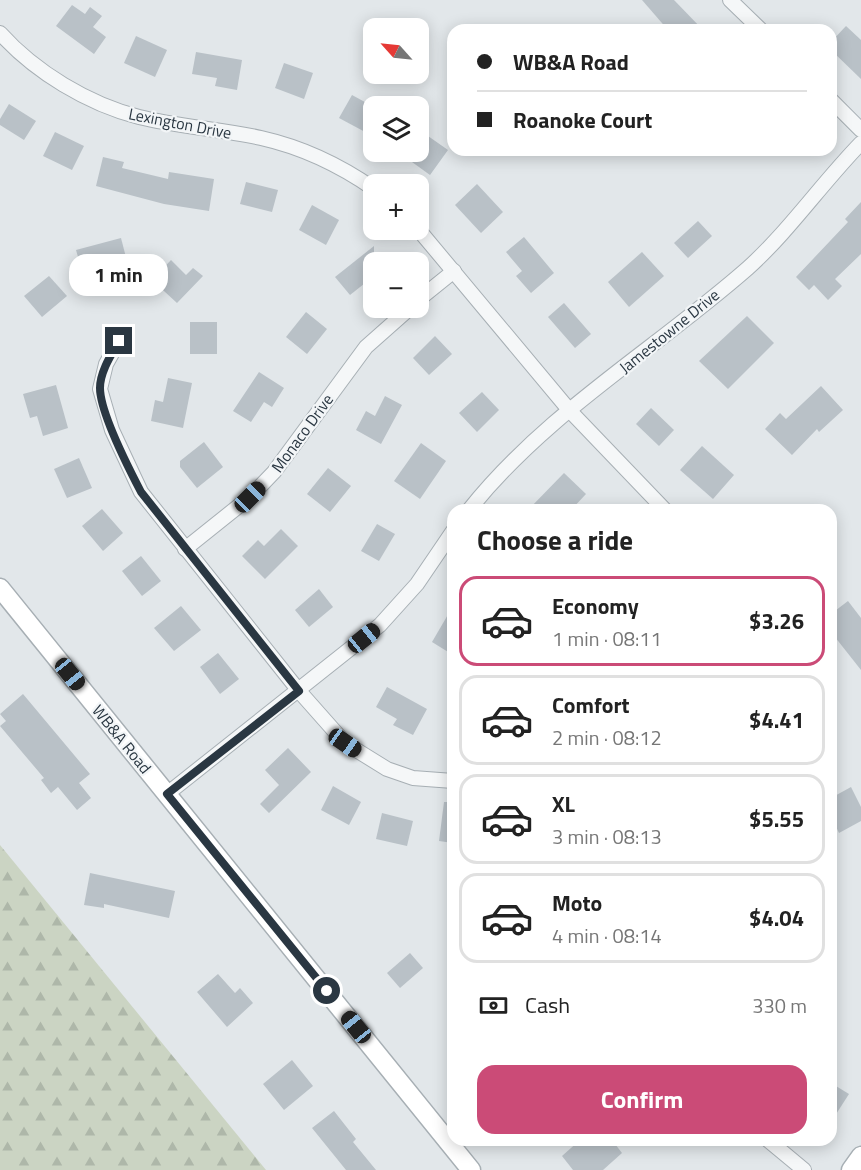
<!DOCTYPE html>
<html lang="en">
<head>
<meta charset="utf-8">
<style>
  body { margin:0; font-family:"Titillium Web",sans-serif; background:#f6f6f6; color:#222; height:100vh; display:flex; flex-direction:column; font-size:22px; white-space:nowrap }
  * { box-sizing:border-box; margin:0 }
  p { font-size:20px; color:#767676 }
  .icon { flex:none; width:33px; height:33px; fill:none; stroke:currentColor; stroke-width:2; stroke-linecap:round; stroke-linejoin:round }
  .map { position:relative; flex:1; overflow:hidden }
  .details { position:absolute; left:447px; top:504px; width:390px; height:642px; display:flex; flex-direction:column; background:#fff; border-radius:18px; box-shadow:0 3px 15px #0003 }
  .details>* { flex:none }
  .hud { position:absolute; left:447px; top:24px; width:390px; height:132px; border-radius:18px; box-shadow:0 3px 15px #0003; display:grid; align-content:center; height:132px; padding:0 30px; background:#fff }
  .needle { width:39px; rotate:297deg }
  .fabs { position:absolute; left:363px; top:18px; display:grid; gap:12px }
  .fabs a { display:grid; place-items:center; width:66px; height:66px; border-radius:12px; background:#fff; box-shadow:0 3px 15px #0003; font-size:30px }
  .end { position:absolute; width:27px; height:27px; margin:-14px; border:8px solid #2a3742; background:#fff; box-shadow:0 0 0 3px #fff }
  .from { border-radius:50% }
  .bubble { position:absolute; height:42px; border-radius:18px; background:#fff; box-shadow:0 3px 15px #0003; font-size:20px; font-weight:700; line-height:42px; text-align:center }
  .car { position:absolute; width:18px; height:36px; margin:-18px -9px; border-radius:8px; box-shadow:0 0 4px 2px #0007; background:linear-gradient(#222 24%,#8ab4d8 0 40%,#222 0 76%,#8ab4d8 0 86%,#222 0) }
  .hud b { display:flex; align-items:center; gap:21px; height:57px; font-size:22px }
  .hud b+b { border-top:2px solid #e0e0e0 }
  .hud i { width:15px; height:15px; background:#222 }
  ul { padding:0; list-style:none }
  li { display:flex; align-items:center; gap:18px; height:90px; margin:0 12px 9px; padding:0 18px; border:3px solid #e0e0e0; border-radius:18px }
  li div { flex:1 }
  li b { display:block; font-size:22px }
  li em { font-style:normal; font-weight:700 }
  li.on { border-color:#cb4b77 }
  li>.icon { width:54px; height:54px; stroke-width:1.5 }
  h2 { padding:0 30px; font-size:27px; line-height:72px }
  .pay { display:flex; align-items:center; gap:15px; height:66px; padding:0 30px; font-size:22px }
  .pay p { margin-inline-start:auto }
  .primary-button { display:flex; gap:12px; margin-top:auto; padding:12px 30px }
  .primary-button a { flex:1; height:69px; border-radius:18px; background:#cb4b77; color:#fff; font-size:24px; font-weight:700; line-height:69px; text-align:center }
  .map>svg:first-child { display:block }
  .forest { fill:url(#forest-firs) }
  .building { fill:#b9c1c7 }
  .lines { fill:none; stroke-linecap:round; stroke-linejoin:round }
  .street-casing { stroke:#a7afb4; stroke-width:16 }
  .secondary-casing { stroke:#a7afb4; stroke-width:21 }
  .street { stroke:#f5f7f8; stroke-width:14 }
  .secondary { stroke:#fff; stroke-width:18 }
  .route { stroke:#2a3742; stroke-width:8 }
  .labels { text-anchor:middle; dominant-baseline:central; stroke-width:4.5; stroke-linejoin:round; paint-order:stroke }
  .street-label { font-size:16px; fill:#2a3742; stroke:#f2f5f7 }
</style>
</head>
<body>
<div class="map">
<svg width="861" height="1170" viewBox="0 0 861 1170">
  <defs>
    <pattern id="forest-firs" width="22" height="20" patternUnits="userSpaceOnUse" patternTransform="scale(1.5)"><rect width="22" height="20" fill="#cbd4c3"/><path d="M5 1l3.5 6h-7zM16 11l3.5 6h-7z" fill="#aeb7a9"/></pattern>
  </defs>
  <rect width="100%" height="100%" fill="#e2e7ea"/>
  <path class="forest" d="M0,845l266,325h-266z"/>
  <g class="building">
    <path d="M642,0h32l29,30h-35z"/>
    <path d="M72,5l13,9 5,-7 12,9 -9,11 13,10 -12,17 -38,-28z"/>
    <path d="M846,26l15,14v39l-30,-29v-8z"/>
    <path d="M136,36l31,14 -12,27 -31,-14z"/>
    <path d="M196,52l46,8 -5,30 -22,-4 2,-8 -25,-4z"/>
    <path d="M284,63l29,10 -9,26 -29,-11z"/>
    <path d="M352,95l22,12v15l-7,11 -28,-15z"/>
    <path d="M9,104l27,17 -12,19 -24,-15v-6z"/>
    <path d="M418,129l30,21 -18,25 -18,-13 6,-9z"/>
    <path d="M55,132l29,14 -12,24 -29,-14z"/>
    <path d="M103,157l21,5 -2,6 46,11 1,-7 45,7 -5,32 -45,-7 -68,-18z"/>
    <path d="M246,182l32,8 -6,22 -32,-8z"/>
    <path d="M477,184l26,28 -22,21 -26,-28z"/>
    <path d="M861,202v52l-26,25 7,7 -14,14 -14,-15 -5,5 -13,-13 52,-55 -3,-3z"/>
    <path d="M312,205l27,15 -13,25 -27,-15z"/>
    <path d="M698,221l14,15 -24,22 -14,-15z"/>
    <path d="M524,237l30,36 -23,20 -15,-17 6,-5 -16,-19z"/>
    <path d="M121,238l8,31 -44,12 -9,-31z"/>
    <path d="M374,246v30l-24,19 -15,-18z"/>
    <path d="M642,252l22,24 -35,31 -21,-25z"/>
    <path d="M171,260l15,15 7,-7 10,8 -26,27 -25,-23z"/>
    <path d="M49,276l18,20 -25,21 -18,-21z"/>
    <path d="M564,303l27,31 -16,14 -27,-31z"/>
    <path d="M306,312l21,17 -20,25 -21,-17z"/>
    <path d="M747,316l27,27 -46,46 -29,-28z"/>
    <rect x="190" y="322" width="27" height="32"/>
    <path d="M435,336l17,18 -23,21 -16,-17z"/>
    <path d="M259,372l25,16 -12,19 -8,-5 -13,20 -18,-11z"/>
    <path d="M168,378l24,5 -9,45 -32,-7 4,-21 8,2z"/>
    <path d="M56,385l12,43 -25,8 -6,-20 -7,2 -7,-24z"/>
    <path d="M821,386l22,24 -24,22 -2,-3 -25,26 -27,-26 15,-16 6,6z"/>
    <path d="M482,392l17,18 -22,22 -18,-19z"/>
    <path d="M385,396l17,9 -21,39 -25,-14 10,-19 9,5z"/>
    <path d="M651,408l23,22 -15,16 -23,-22z"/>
    <path d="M204,442l19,25 -26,21 -17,-21v-6z"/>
    <path d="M421,443l25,18 -26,38 -26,-18z"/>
    <path d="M702,446l32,29 -21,24 -33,-29z"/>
    <path d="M79,458l13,30 -25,10 -13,-29z"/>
    <path d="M328,468l23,18 -21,26 -23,-18z"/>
    <path d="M564,473l22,21 -15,16h-43z"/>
    <path d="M102,509l21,24 -20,18 -21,-25z"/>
    <path d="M377,524l18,10 -16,27 -18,-10z"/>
    <path d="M281,529l17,17 -33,33 -23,-23 16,-16 6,6z"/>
    <path d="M141,556l20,25 -19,15 -20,-25z"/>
    <path d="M319,589l14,18 -24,20 -14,-17z"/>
    <path d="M848,601l13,17v52l-30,-38v-18z"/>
    <path d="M181,606l20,24 -27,21 -20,-23z"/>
    <path d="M453,606v49l-21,-13z"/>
    <path d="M218,653l21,26 -19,15 -20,-27z"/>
    <path d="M387,687l40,22 -14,26 -20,-10 4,-6 -21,-12z"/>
    <path d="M23,694l67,80 -11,9 12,15 -14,12 -19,-23 -7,6 -10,-13 3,-2 -44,-52 6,-5 -6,-7z"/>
    <path d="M288,748l23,24 -42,41 -9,-9 19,-19 -14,-15z"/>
    <path d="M333,786l28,16 -12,23 -28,-15z"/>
    <path d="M851,787l10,20v14l-22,12 -8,-17v-18z"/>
    <path d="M444,802h9v41l-14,-2z"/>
    <path d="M382,813l31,8 -6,25 -31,-7z"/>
    <path d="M90,873l85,18 -6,27 -65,-14v4l-20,-3z"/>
    <path d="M410,953l13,15 -23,20 -13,-15z"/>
    <path d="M218,974l17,19 5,-5 13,15 -26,24 -30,-35z"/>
    <path d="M292,1060l21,26 -29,24 -21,-26z"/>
    <path d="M831,1083l18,11 -18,28z"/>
    <path d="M334,1111l22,28 -3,3 23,28h-30l-34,-42z"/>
    <path d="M580,1140h32l10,13 -19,17h-30l-11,-14z"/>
  </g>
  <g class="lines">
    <g class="street-casing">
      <g id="street">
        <path d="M730,0l31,30"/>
        <path d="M0,33c35,39 88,71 139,84 41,10 82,12 122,21 40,9 80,28 113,51"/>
        <path d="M831,100l30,30"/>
        <path d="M418,229l152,182 95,99"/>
        <path d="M418,300l36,-29"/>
        <path d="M119,341l-13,23 -6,25 12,41 29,62 158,199 46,52 42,26 26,9 40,3"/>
        <path d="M469,510c77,-97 187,-161 279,-242 41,-37 74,-85 113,-125"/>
        <path d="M185,549l65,-52 24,-25 92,-125 44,-39"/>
        <path d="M167,794l213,-169 37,-41 36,-53"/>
        <path d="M768,1140l36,30"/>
      </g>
    </g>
    <g class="secondary-casing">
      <g id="secondary">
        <path d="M0,588l471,582"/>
        <path d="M851,1170l10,-14"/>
      </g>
    </g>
    <use href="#street" class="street"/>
    <use href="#secondary" class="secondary"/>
  </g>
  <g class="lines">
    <path class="route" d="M119,341c-8,14 -19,31 -19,47 0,25 29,81 41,104l158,199 -132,103 160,197"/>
  </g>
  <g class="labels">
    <g class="street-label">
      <text transform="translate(180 123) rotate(11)">Lexington Drive</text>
      <text transform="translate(669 331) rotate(-39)">Jamestowne Drive</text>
      <text transform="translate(302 433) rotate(-54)">Monaco Drive</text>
      <text transform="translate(122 739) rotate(51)">WB&amp;A Road</text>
    </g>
  </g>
</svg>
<div class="fabs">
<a><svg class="needle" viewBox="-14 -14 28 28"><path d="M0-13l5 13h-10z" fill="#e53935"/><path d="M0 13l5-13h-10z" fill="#767676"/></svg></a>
<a><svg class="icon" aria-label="layers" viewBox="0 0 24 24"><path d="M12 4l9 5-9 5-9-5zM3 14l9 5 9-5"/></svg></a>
<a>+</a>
<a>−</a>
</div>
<i class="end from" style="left:327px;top:991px"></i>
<i class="end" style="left:119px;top:341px"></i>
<div class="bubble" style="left:69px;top:254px;width:99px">1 min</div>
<i class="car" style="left:250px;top:497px;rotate:45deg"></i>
<i class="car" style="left:364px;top:638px;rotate:51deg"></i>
<i class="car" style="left:70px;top:674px;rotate:141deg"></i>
<i class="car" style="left:345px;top:743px;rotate:125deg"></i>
<i class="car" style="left:356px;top:1027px;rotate:321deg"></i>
<div class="hud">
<b><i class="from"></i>WB&amp;A Road</b>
<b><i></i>Roanoke Court</b>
</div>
<section class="details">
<h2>Choose a ride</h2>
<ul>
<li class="on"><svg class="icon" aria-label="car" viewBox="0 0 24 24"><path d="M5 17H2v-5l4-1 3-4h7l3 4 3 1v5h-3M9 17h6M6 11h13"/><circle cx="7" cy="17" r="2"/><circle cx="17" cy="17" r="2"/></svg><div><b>Economy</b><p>1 min · 08:11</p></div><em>$3.26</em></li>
<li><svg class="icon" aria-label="car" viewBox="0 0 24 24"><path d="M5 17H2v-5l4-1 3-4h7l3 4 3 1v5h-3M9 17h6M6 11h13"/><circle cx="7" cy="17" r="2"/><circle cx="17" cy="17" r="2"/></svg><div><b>Comfort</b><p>2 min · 08:12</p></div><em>$4.41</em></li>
<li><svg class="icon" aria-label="car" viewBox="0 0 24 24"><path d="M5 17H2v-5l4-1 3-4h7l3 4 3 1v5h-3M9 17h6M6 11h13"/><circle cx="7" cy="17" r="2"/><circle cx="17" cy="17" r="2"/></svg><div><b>XL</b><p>3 min · 08:13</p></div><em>$5.55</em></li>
<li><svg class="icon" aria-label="car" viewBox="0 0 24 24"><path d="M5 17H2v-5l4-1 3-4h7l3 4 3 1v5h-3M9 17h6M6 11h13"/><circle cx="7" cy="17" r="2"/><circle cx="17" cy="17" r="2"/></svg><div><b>Moto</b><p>4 min · 08:14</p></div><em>$4.04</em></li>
</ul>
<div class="pay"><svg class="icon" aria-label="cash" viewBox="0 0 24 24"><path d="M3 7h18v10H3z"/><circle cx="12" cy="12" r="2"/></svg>Cash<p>330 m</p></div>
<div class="primary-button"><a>Confirm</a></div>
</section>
</div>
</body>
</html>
